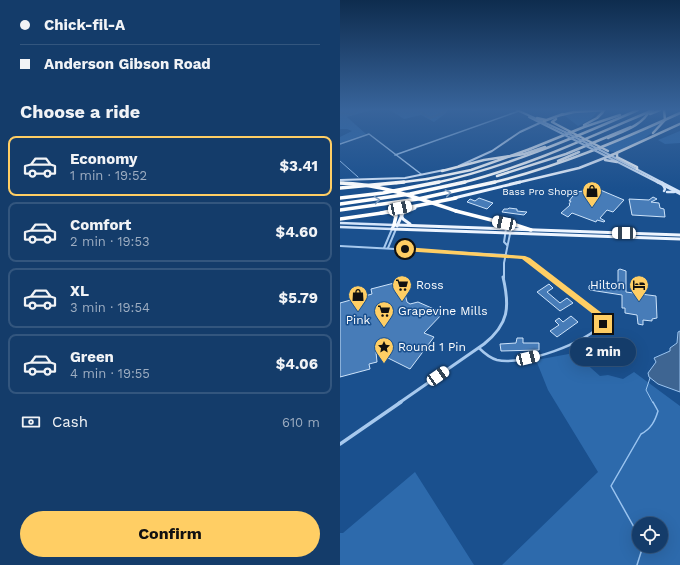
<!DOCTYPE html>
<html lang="en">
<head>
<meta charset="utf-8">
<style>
  body { margin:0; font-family:"Work Sans",sans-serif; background:#1d4370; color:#f1f3f6; height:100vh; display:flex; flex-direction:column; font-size:15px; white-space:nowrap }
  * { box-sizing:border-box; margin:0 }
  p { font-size:13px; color:#9dadc1 }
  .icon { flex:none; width:22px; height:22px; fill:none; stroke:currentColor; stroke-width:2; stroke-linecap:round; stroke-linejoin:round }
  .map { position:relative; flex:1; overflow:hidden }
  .panel { display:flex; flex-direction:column; background:#143c6a; width:340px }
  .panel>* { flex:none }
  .banner { display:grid; align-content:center; height:88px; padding:0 20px; background:#143c6a }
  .controls { position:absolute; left:292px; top:517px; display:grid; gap:8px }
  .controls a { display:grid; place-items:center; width:36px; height:36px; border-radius:50%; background:#143c6a; box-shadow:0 4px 16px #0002,0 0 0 1px #33567e; font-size:20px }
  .end { position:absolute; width:18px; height:18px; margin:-9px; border:5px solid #ffce64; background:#111; box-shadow:0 0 0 2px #111 }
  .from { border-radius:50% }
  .bubble { position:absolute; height:28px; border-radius:14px; background:#143c6a; box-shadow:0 4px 16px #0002,0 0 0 1px #33567e; font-size:13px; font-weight:700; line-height:28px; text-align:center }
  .car { position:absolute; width:12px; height:24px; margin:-12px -6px; border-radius:5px; box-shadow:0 0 3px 1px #0007; background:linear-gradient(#fff 24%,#345 0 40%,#fff 0 76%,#345 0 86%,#fff 0) }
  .banner b { display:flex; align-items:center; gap:14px; height:38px; font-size:15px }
  .banner b+b { border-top:1px solid #33567e }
  .banner i { width:10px; height:10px; background:#f1f3f6 }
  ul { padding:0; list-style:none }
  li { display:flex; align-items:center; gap:12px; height:60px; margin:0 8px 6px; padding:0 12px; border:2px solid #33567e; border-radius:8px }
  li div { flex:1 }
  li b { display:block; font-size:15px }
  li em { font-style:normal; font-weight:700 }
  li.on { border-color:#ffce64 }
  li>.icon { width:36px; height:36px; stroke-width:1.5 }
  h2 { padding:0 20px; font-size:18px; line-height:48px }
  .pay { display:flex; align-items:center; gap:10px; height:44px; padding:0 20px; font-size:15px }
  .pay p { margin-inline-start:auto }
  .cta { display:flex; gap:8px; margin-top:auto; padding:8px 20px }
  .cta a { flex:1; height:46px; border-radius:24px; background:#ffce64; color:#111; font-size:16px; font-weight:700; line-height:46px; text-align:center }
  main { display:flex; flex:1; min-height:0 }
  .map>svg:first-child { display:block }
  .green { fill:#2d6aac; fill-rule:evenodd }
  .water { fill:#3e6592; stroke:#9ac4f0 }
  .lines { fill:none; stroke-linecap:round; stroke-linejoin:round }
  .stream-far1 { stroke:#9ac4f0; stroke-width:1 }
  .stream { stroke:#9ac4f0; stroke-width:1.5 }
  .river { fill:#3e6592; fill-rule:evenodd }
  .building { fill:#477cb8; stroke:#cde3fa }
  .minor-far1 { stroke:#a7c9ee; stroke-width:1.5 }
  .minor { stroke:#a7c9ee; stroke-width:2.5 }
  .tertiary-far2 { stroke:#a7c9ee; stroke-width:2 }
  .tertiary-far1 { stroke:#a7c9ee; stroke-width:3 }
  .tertiary { stroke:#a7c9ee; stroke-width:3.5 }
  .secondary-far1 { stroke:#d4e5fa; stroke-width:2 }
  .secondary { stroke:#d4e5fa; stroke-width:2.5 }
  .primary-far1 { stroke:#eef5ff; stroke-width:2.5 }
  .primary { stroke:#eef5ff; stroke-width:3 }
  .motorway-far1 { stroke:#fff; stroke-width:2.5 }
  .motorway { stroke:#fff; stroke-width:3.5 }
  .secondary-bridge { stroke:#d4e5fa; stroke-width:2 }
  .motorway-bridge-far1 { stroke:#fff; stroke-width:2.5 }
  .motorway-bridge { stroke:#fff; stroke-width:3.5 }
  .oneway { stroke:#819fc1 }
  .route { fill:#ffce64 }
  .labels { text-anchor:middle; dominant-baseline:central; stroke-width:3; stroke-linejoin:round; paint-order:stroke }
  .far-poi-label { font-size:10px; fill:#fff; stroke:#1a508e; text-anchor:end }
  .poi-label { font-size:12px; fill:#fff; stroke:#1a508e; text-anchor:start }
</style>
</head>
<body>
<main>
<section class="panel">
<div class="banner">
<b><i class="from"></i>Chick-fil-A</b>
<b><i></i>Anderson Gibson Road</b>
</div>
<h2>Choose a ride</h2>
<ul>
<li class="on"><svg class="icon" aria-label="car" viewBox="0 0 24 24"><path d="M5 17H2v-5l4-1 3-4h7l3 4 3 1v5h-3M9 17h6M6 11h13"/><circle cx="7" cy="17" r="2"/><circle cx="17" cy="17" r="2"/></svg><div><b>Economy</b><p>1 min · 19:52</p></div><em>$3.41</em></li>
<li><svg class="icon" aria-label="car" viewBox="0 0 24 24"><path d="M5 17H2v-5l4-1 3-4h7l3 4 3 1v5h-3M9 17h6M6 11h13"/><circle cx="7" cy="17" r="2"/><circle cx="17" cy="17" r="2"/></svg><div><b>Comfort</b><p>2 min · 19:53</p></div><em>$4.60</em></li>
<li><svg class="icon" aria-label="car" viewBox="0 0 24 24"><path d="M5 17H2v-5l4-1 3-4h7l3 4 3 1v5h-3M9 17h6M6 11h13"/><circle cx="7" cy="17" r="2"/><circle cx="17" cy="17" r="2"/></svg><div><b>XL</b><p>3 min · 19:54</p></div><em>$5.79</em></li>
<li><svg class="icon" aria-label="car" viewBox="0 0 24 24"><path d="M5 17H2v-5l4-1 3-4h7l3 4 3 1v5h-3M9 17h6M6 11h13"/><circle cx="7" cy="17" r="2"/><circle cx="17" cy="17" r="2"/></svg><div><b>Green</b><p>4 min · 19:55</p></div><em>$4.06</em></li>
</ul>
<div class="pay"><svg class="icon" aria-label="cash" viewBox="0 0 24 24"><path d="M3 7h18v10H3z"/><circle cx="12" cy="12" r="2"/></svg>Cash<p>610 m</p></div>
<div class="cta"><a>Confirm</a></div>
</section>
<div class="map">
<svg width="340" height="565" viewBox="0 0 340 565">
  <rect width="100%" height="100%" fill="#1a508e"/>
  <g class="green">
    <path d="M0,110h32l-25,7 19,17 -26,9v-6l12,-6 -5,-2h-7z"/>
    <path d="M50,110h58l-2,3 -12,9 -13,-7 -17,4z"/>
    <path d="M258,111l-7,8 -13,7 -14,-11 9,-2z"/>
    <path d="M322,123c-8,10 -35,29 -48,29 -4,0 -8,-3 -11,-5z"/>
    <path d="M340,131v12l-15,1 -7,-4z"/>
    <path d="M234,353l26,23 8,-1 15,4 11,-7 46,34v159h-178l96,-93 -50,-82 -12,-30zM299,524h22v22h-22z"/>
    <path d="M75,472l59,93h-134v-32h3z"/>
  </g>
  <path class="water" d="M340,331v61l-22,-8 -9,-7 -1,-4 8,-11 -2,-4 16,-7v-3l7,-5 1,-11z"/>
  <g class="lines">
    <g class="stream-far1">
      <path d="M0,161l18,16"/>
      <path d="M310,378l-4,12 7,13"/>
    </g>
    <g class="stream">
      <path d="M299,536l-28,-50 30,-52c10,-5 14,-13 17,-23l-5,-9"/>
      <path d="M297,565l6,-19"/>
    </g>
    <g class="river">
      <path d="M15,110h4l-6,5 -13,-1v-2l12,1 3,-2z"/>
      <path d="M78,110h2l10,7 12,-5 2,-2h2l-2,4 -14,5 -12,-8z"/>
      <path d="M131,110h7l-1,1h-5z"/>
    </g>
  </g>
  <g class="building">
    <path d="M258,189l26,11 -11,12 -6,-2 -7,8 5,3 -1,1 -7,-2 -1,2 -24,-9 -4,4 -7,-4 9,-8 -1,-1 2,-3h-2l7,-9z"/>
    <path d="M313,197l4,2 -6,3 8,1 1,5 4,1 1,8 -33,-2 -3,-16 20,1z"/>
    <path d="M139,198l14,5 -6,6 -20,-7 3,-3 5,2z"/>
    <path d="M169,208l8,1v2l10,1 -3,3 -22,-3 2,-3h4z"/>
    <path d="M280,269l6,2v21l30,4 1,22 -5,1v2l-9,-1v5l-5,-1 -1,-9 -12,-2v-5h-3v-13l-32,-5 -1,-1v-3l2,-2 21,4 6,-4v-14z"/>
    <path d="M62,281l5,21 3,2 8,-2 25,11 -19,20 10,4 -24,32 -28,-14 -1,-4 -5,1 1,10 -8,2 1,5 -30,8v-74l32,-9 -1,-5z"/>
    <path d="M209,284l4,4 -6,4 13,11 7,-5 6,5 -13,8 -23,-19z"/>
    <path d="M231,316l7,6 -21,15 -7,-6 9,-6 -4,-4 4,-3 4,4z"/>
    <path d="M177,338h6v5h16v7l-38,1 -1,-7 16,-1z"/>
  </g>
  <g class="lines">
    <g class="minor-far1">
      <path d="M0,144l29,-10 52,40"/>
      <path d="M55,155l124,-44"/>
      <path d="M165,255l23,4 25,19"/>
    </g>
    <path class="minor" d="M139,348c5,5 11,10 18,12 26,6 91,-17 107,-38l-4,-6 -49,-39"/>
    <g class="tertiary-far2">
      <path d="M166,229l-2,13 3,3"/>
      <path d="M0,246l165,9"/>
      <path d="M44,248l8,-19"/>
      <path d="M48,248l8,-19"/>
      <path d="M164,278v-15l7,-34"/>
    </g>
    <path class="tertiary-far1" d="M59,403l85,-59c25,-20 26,-37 19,-67"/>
    <path class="tertiary" d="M0,444l61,-42"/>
    <g class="secondary-far1">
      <path d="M177,110l48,22"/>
      <path d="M189,117l32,16"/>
      <path d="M260,150l63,33"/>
      <path d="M256,151l63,32"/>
      <path d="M119,166l33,-15 28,-19 24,-11"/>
      <path d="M0,180l65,-2 39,-8"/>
    </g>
    <g class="secondary">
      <path d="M317,182l23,12"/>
      <path d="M321,182l19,10"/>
      <path d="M323,185l2,4 -1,2"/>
      <path d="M327,192h7"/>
      <path d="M0,223l54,2"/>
      <path d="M0,227l52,2"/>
    </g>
    <g class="primary-far1">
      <path d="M265,160l12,2"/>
      <path d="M176,183l63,-15 33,-13"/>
    </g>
    <g class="primary">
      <path d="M114,198l66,-16"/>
      <path d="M61,215l2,4 7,5"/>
      <path d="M57,226l6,-13 12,-5"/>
      <path d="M340,235l-283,-10h-3l-2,4 288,10"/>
    </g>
    <g class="motorway-far1">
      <path d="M310,114l10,-4"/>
      <path d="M221,115l13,-3 30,-2"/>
      <path d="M197,118l9,2"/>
      <path d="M216,119l-4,3 17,9"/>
      <path d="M204,121l19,-7"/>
      <path d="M244,125l13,-7 5,-5"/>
      <path d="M190,149l54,-22 36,-12"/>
      <path d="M277,153v4l20,10v2"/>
      <path d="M272,155l68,-31"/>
      <path d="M218,161l21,-9"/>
      <path d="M102,171l42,-11 40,-6 21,-7"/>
      <path d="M157,176l69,-22 65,-27"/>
      <path d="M56,183l31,-4"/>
      <path d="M95,183c71,-16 136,-44 203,-73"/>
      <path d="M121,183c67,-17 129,-46 192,-73"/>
      <path d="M151,183c66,-16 128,-42 189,-70"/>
    </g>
    <g class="motorway">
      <path d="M0,188l64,-6"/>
      <path d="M0,198l43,-5 56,-11"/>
      <path d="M0,204l70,-10 55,-12"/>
      <path d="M0,210l78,-11 77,-17"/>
      <path d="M116,211l51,13 4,5"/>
      <path d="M41,213l75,-15"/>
      <path d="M0,219l49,-7 7,4 -2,9"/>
      <path d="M167,222l24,8"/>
    </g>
    <g class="secondary-bridge">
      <path d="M225,132l35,18"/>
      <path d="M221,133l35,18"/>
    </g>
    <g class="motorway-bridge-far1">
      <path d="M262,113l2,-3"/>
      <path d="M229,131l39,20"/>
      <path d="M313,133l12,-13 -1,-10"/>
      <path d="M268,138c15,-7 34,-12 42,-28"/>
      <path d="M87,179l44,-9 59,-21"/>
      <path d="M0,183h4"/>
    </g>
    <path class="motorway-bridge" d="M0,183c41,1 78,15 116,28"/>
  </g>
  <defs><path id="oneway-chevron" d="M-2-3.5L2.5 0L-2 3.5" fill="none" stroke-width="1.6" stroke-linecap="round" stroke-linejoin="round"/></defs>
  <g class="oneway">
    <use href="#oneway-chevron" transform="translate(108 193) rotate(-12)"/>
    <use href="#oneway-chevron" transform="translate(37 200) rotate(-8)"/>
  </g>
  <linearGradient id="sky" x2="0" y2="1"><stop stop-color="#0e2c4e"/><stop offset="0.58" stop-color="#38649b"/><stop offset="1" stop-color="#38649b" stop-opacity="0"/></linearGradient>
  <rect width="340" height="189" fill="url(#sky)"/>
  <path class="route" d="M65,247l120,9 5,2 73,56 4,5v5l-4,3 -2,-1 -1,-6 -2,-2 -76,-59 -119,-8 -1,-2z"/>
  <defs>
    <g id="shop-pin" transform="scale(1)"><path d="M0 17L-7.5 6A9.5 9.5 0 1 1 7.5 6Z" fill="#ffce64" stroke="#1a508e"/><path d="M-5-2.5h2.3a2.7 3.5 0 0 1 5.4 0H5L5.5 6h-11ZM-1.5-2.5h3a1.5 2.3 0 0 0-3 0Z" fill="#111"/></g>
    <g id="supermarket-pin" transform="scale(1)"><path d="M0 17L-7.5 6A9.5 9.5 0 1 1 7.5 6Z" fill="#ffce64" stroke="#1a508e"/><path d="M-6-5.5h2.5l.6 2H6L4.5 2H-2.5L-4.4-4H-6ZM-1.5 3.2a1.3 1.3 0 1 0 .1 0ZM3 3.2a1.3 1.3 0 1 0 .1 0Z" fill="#111"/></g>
    <g id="hotel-pin" transform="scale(1)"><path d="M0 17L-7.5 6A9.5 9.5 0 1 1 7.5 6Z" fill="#ffce64" stroke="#1a508e"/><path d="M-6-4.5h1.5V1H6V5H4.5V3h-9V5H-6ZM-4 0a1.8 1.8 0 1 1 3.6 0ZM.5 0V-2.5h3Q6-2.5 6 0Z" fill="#111"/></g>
    <g id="sight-pin" transform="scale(1)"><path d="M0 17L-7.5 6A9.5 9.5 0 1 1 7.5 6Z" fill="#ffce64" stroke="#1a508e"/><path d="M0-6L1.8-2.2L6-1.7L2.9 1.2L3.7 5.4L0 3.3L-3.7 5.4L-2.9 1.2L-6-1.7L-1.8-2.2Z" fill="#111"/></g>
  </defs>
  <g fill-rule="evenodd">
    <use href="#shop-pin" x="252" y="191"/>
    <use href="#supermarket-pin" x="62" y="285"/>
    <use href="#hotel-pin" x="299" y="285"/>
    <use href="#shop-pin" x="18" y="295"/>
    <use href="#supermarket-pin" x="44" y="311"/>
    <use href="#sight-pin" x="44" y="347"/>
  </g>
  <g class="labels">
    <g class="far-poi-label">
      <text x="238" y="191">Bass Pro Shops</text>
    </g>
    <g class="poi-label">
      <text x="76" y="285">Ross</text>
      <text x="285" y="285" text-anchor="end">Hilton</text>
      <text x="58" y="311">Grapevine Mills</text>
      <text x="18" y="320" text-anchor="middle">Pink</text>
      <text x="58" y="347">Round 1 Pin</text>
    </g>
  </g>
</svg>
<div class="controls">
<a><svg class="icon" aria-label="locate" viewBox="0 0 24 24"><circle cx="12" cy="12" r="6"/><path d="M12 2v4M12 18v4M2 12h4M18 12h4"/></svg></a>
</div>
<i class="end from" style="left:65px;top:249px"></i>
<i class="end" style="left:263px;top:324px"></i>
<div class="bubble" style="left:230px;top:338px;width:66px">2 min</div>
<i class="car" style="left:60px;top:208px;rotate:78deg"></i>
<i class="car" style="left:164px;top:223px;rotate:282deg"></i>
<i class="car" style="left:284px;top:233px;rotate:271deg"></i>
<i class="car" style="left:188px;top:358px;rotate:76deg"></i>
<i class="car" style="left:98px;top:376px;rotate:56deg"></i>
</div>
</main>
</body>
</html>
